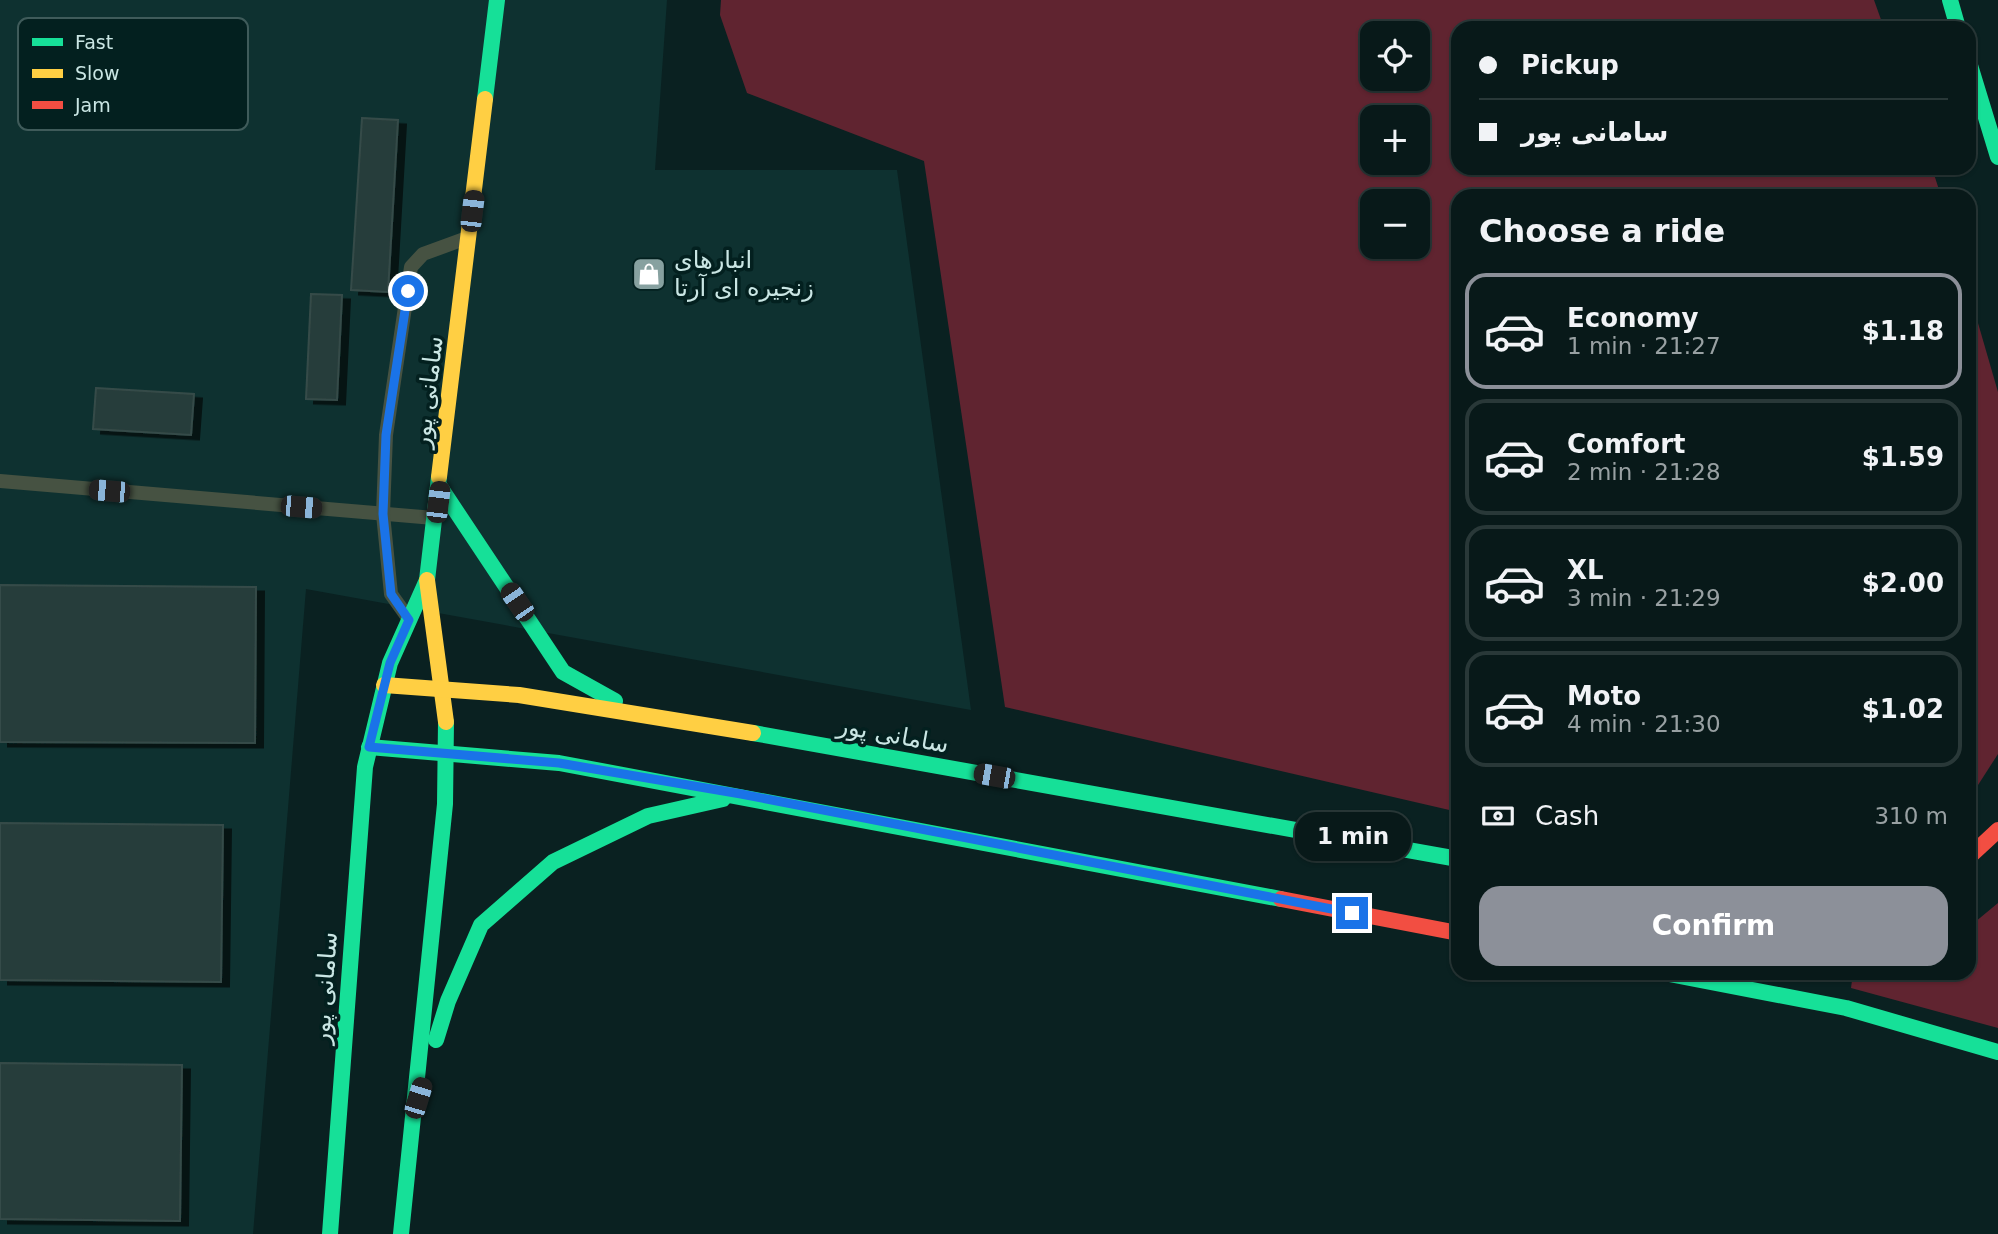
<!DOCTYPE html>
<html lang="en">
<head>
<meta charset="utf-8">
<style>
  body { margin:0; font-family:"DejaVu Sans","Noto Sans Arabic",sans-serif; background:#162626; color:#f1f3f6; height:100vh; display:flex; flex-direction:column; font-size:26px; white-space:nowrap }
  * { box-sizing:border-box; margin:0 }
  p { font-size:23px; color:#98a0a2 }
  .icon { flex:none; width:38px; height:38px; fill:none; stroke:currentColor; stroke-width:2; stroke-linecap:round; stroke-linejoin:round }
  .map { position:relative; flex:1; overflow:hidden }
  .sheet { position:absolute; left:1451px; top:189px; width:525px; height:791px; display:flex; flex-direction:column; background:#081919; border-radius:21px; box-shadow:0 2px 5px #0004,0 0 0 2px #293838 }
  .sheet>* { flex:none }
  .guide { position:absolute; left:1451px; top:21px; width:525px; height:154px; border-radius:21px; box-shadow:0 2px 5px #0004,0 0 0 2px #293838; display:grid; align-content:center; height:154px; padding:0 28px; background:#081919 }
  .fabs { position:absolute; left:1360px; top:21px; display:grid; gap:14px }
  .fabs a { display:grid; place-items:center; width:70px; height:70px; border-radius:14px; background:#081919; box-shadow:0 2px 5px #0004,0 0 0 2px #293838; font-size:35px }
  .end { position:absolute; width:32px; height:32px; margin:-16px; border:9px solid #1a73e8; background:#fff; box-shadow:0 0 0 4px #fff }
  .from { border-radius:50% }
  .bubble { position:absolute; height:49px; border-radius:21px; background:#081919; box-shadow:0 2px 5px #0004,0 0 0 2px #293838; font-size:23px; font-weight:600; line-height:49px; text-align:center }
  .car { position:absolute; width:21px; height:42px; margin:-21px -10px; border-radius:9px; box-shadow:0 0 5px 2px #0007; background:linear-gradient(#222 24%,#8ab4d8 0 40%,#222 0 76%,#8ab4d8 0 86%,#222 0) }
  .guide b { display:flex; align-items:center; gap:24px; height:66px; font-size:26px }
  .guide b+b { border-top:2px solid #293838 }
  .guide i { width:18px; height:18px; background:#f1f3f6 }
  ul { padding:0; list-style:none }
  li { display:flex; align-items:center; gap:21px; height:116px; margin:0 14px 10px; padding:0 14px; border:4px solid #293838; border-radius:21px }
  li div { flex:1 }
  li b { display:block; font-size:26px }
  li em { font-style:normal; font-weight:600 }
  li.active { border-color:#8c9099 }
  li>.icon { width:63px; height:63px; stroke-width:1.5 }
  h2 { padding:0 28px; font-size:32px; line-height:84px }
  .pay { display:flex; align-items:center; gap:18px; height:77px; padding:0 28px; font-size:26px }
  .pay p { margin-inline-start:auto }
  .cta { display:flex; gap:14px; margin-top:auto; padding:14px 28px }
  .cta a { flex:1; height:80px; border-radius:21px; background:#8c9099; color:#fff; font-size:28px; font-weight:600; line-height:80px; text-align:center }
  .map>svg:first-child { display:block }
  .built { fill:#0e3130 }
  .green { fill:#602430; fill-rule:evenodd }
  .building { fill:#283d3b; stroke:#364b48; stroke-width:2; filter:url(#shadow) }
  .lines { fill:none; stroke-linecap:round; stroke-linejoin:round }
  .lane { stroke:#465242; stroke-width:14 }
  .fast { stroke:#16e098; stroke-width:16 }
  .slow { stroke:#ffcf43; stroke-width:16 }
  .jam { stroke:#f24e42; stroke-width:16 }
  .route { stroke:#1a73e8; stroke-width:9 }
  .labels { text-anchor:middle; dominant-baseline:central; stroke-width:7; stroke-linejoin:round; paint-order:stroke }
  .poi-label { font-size:24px; fill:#cae6e4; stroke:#03201f; text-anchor:start }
  .street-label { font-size:24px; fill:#cae6e4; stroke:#03201f }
  .key { fill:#03201f; stroke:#3f5b5a; stroke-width:2 }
  .key-label { font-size:19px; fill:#cae6e4 }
</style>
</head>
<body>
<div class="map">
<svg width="1998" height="1234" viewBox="0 0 1998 1234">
  <defs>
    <filter id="shadow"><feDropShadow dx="8" dy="4.5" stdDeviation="0" flood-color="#0009"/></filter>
  </defs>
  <rect width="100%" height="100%" fill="#0a2121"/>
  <path class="built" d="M0,0h667l-12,170h242l74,540 -665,-121 -53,645h-253z"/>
  <g class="green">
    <path d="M721,0h1153l10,28h-426v140h474l9,28h-483v616l-453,-105 -81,-546 -177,-68 -27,-78zM1372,33h46v46h-46zM1372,117h46v46h-46zM1372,201h46v46h-46z"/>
    <path d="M1969,292l29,100v362l-29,45z"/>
    <path d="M1998,903v125l-147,-40 2,-15h116v-46z"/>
  </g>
  <g class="building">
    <path d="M362,118l36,2 -10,172 -37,-2z"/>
    <path d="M311,294l31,1 -5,105 -31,-1z"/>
    <path d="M96,388l98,6 -3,41 -98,-6z"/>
    <path d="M0,585l256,2 -1,156 -255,-1z"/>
    <path d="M0,823l223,2 -2,157 -221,-2z"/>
    <path d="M0,1063l182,2 -2,156 -180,-2z"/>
  </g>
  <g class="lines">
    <g class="lane">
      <path d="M0,481l434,37"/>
      <path d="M406,615l-15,-21 -8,-80 3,-79 25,-168 12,-13 41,-15"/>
    </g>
    <g class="fast">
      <path d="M1950,0l8,28"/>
      <path d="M1969,62l29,95"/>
      <path d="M485,99l12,-99"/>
      <path d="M440,487l123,185 52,29"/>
      <path d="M753,733l705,126"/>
      <path d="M369,747l190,16 722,136"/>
      <path d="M1664,973l182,35 152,44"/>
      <path d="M436,1040l12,-39 33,-76 72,-63 95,-46 75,-17"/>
      <path d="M330,1234l35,-467 25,-104 37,-83 12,-103"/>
      <path d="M401,1234l44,-430 1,-82"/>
    </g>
    <g class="slow">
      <path d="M439,477l46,-378"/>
      <path d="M427,580l19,142"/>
      <path d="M384,685l135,10 234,38"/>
    </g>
    <g class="jam">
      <path d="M1969,857l29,-27"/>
      <path d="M1281,899l177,34"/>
    </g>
  </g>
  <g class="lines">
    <path class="route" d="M408,291l-22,144 -3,79 8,80 18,26 -19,43 -21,84 190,16 182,31 611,119"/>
  </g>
  <defs>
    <g id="shop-square" transform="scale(1.75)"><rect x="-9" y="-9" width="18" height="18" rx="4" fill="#87a1a0" stroke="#03201f"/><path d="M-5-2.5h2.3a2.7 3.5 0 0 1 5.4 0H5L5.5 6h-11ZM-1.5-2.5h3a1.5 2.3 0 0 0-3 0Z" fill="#fff"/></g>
  </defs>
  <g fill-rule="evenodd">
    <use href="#shop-square" x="649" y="274"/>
  </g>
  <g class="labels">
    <g class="poi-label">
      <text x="674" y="260">انبارهای<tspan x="674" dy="28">زنجیره ای آرتا</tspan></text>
    </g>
    <g class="street-label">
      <text transform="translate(428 392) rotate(-83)">سامانی پور</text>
      <text transform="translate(893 735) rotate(10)">سامانی پور</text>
      <text transform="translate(325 988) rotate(-86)">سامانی پور</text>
    </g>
  </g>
  <rect x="18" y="18" width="230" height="112" rx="10" class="key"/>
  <rect x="32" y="38" width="31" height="8" fill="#16e098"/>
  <rect x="32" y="69" width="31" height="9" fill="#ffcf43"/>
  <rect x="32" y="101" width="31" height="8" fill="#f24e42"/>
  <g class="key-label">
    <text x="75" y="49">Fast</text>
    <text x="75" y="80">Slow</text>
    <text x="75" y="112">Jam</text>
  </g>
</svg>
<div class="fabs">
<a><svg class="icon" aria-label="locate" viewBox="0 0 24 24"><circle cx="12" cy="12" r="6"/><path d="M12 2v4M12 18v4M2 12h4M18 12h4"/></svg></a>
<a>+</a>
<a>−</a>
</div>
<i class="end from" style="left:408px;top:291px"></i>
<i class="end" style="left:1352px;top:913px"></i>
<div class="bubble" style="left:1295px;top:812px;width:116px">1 min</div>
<i class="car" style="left:472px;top:211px;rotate:7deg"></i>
<i class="car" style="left:109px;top:491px;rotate:275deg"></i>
<i class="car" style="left:438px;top:502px;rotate:7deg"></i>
<i class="car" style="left:301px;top:507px;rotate:95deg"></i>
<i class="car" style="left:517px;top:602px;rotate:326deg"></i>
<i class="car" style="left:994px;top:776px;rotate:280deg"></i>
<i class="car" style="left:418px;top:1098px;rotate:17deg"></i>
<div class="guide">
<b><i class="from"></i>Pickup</b>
<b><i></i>سامانی پور</b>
</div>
<section class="sheet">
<h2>Choose a ride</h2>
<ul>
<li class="active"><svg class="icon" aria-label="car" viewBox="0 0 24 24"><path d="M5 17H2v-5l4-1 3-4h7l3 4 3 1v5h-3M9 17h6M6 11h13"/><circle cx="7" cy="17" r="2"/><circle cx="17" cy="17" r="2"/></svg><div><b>Economy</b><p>1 min · 21:27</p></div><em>$1.18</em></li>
<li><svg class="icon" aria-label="car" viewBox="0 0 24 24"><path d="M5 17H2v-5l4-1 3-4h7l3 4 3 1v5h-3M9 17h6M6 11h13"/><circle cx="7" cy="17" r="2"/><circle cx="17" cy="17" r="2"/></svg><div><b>Comfort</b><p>2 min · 21:28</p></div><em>$1.59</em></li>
<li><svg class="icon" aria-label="car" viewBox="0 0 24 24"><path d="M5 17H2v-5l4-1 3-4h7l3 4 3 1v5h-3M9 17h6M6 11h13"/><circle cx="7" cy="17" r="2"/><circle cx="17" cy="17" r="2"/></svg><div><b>XL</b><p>3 min · 21:29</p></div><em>$2.00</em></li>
<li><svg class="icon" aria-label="car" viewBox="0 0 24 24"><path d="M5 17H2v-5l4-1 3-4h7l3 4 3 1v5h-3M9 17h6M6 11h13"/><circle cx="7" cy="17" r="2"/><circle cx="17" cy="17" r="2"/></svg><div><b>Moto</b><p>4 min · 21:30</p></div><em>$1.02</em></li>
</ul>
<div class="pay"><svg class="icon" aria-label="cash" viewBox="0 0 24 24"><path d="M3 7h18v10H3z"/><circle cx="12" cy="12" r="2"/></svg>Cash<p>310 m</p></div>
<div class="cta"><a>Confirm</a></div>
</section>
</div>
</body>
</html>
